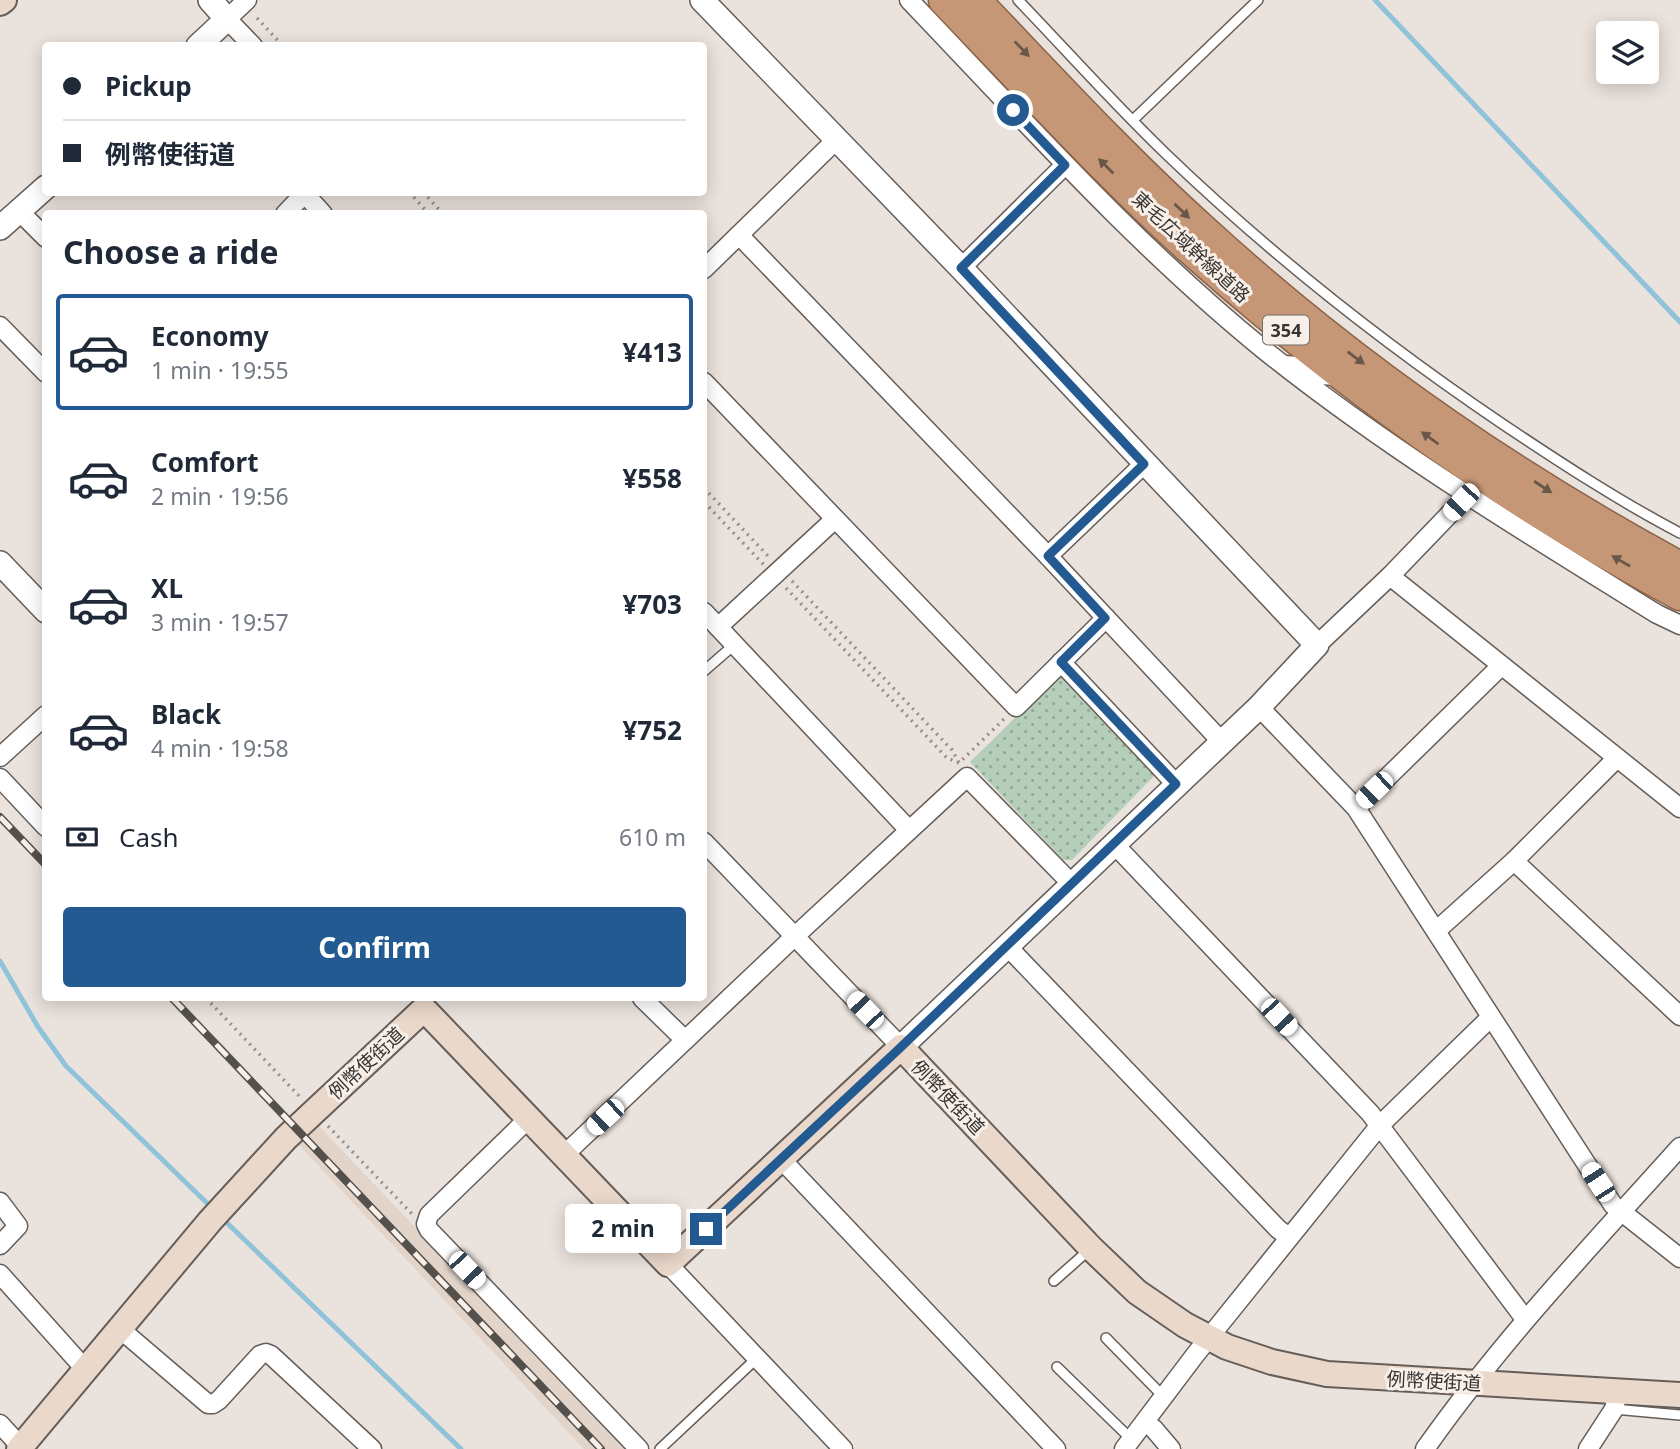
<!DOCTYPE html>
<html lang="en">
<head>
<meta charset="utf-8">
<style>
  body { margin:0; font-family:"Noto Sans","Noto Sans JP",sans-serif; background:#f6f6f7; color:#1f2937; height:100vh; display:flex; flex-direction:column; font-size:26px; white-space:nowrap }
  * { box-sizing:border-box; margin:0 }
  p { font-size:23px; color:#747a83 }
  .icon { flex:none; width:38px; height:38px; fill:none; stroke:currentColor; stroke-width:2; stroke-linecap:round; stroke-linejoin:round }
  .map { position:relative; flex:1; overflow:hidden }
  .details { position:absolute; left:42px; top:210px; width:665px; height:791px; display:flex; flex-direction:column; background:#fff; border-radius:7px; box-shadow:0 4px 18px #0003 }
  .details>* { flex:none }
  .hud { position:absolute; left:42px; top:42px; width:665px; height:154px; border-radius:7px; box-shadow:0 4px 18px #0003; display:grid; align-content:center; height:154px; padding:0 21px; background:#fff }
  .fabs { position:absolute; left:1596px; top:21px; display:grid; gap:14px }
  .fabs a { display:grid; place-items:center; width:63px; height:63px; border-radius:7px; background:#fff; box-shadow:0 4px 18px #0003; font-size:35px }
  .end { position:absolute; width:32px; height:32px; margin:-16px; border:9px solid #235a92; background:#fff; box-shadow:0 0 0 4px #fff }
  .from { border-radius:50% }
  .bubble { position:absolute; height:49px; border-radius:7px; background:#fff; box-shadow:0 4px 18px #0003; font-size:23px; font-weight:700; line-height:49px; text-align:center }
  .car { position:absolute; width:21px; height:42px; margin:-21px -10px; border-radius:9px; box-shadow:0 0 5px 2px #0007; background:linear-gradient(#fff 24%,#345 0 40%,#fff 0 76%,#345 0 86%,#fff 0) }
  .hud b { display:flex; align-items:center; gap:24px; height:66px; font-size:26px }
  .hud b+b { border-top:2px solid #e0e1e3 }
  .hud i { width:18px; height:18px; background:#1f2937 }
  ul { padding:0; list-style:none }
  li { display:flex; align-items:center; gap:21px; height:116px; margin:0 14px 10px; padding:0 7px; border:4px solid transparent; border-radius:7px }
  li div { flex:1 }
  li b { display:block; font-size:26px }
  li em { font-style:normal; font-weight:700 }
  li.current { border-color:#235a92 }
  li>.icon { width:63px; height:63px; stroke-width:1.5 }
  h2 { padding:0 21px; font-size:32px; line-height:84px }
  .pay { display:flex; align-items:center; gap:18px; height:77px; padding:0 21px; font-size:26px }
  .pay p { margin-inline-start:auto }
  .cta { display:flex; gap:14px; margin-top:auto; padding:14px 21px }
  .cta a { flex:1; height:80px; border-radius:7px; background:#235a92; color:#fff; font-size:28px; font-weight:700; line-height:80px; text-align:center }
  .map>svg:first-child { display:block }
  .built { fill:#e3d4c9 }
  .park { fill:url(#park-dots) }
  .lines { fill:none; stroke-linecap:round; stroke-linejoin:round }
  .stream { stroke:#90c3da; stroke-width:5 }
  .service-casing { stroke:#655d58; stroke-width:12 }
  .minor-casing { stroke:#655d58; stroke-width:21 }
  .tertiary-casing { stroke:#655d58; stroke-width:26 }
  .secondary-casing { stroke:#655d58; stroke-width:28 }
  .trunk-casing { stroke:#8b6347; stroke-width:33 }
  .path { stroke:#96908c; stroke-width:3.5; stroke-dasharray:2 5; stroke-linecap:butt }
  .service { stroke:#fff; stroke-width:9 }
  .minor { stroke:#fff; stroke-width:18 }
  .tertiary { stroke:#fff; stroke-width:23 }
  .secondary { stroke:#ead8cb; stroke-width:24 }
  .trunk { stroke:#c69776; stroke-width:30 }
  .rail-casing { stroke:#54514d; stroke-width:8 }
  .rail { stroke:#f8efe9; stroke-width:5; stroke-dasharray:16; stroke-linecap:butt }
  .oneway { fill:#695749 }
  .route { stroke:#235a92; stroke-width:9 }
  .labels { text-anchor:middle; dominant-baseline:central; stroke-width:6; stroke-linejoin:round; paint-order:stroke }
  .shield { fill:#f8efe9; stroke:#716c68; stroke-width:2 }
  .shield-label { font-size:18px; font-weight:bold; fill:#373431 }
  .street-label { font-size:19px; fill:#373431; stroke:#f8efe9 }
</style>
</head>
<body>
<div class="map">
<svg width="1680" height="1449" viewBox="0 0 1680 1449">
  <defs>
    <pattern id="park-dots" width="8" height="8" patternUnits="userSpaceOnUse" patternTransform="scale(1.75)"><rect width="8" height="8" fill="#b4ceb9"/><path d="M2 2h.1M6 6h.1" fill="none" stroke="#93a897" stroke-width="1.8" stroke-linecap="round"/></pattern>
  </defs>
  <rect width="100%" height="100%" fill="#eae2dc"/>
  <path class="built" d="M319,1126l307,323h-42l-286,-305z"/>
  <path class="park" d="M1059,675l7,1 89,94 -1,6 -82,84h-9l-93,-98z"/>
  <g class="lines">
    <g class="stream">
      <path d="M1375,0l305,322"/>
      <path d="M0,961l38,66 28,39 147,143"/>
      <path d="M223,1219l238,230"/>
    </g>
    <g class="service-casing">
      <g id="service">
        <path d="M1018,0c49,51 96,104 147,153 104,100 219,191 339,272 57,38 115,76 176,108"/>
        <path d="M1133,120l125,-120"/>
        <path d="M704,671l30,-26"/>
        <path d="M1054,1281l36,-32"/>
        <path d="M1106,1338l51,52 9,4"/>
        <path d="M1057,1367l74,72"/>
        <path d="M1614,1409l66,6"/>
        <path d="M660,1449l97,-91"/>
      </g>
    </g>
    <g class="minor-casing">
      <g id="minor">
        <path d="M247,0l-20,19 26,27"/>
        <path d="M909,0c114,119 225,244 354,349 123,99 260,182 394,265l23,11"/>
        <path d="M305,194l18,20"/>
        <path d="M19,211l27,27"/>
        <path d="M285,214l21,-22"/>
        <path d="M739,235l309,321 173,185"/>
        <path d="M961,268l104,-103"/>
        <path d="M704,269l132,-129"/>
        <path d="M0,326l46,47"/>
        <path d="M1285,365l21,2 12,8 23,1"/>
        <path d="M704,382l312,325 90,-89"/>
        <path d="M1048,556l96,-92"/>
        <path d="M1390,576l290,232"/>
        <path d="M704,612l205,218"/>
        <path d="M718,627l117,-108"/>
        <path d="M1317,645l73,-69 78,-81"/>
        <path d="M1061,662l115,122"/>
        <path d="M1259,707l97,101 257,397 67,53"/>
        <path d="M0,757l46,-42"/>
        <path d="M0,778l46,49"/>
        <path d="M1356,808l145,-142"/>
        <path d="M704,842l197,205"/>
        <path d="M1114,844l256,269 155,206"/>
        <path d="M1514,861l166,155"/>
        <path d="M1436,931l78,-70 103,-103"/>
        <path d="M1006,945l272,284 11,8"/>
        <path d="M642,998l43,42"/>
        <path d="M529,1118l-100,97 -3,9 3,6 210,219"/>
        <path d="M564,1155l230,-218 173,-160 104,106"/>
        <path d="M781,1159l275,290"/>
        <path d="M0,1202l18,24 -18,19"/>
        <path d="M668,1264l175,185"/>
        <path d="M0,1274l85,95"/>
        <path d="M119,1328l89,76h5l6,-4 41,-45 6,-2 5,2 101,94"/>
        <path d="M1145,1422l9,7 17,20"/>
        <path d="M0,1424l23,25"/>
        <path d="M1124,1449l71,-94 185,-230 110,-107"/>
        <path d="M1425,1449c76,-108 167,-204 255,-302"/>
        <path d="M1588,1449l26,-40 4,-18"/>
      </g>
    </g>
    <g class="tertiary-casing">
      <g id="tertiary">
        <path d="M702,0l259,268 356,377 -58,62 -358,340"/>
        <path d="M198,46l29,-27 -17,-19"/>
        <path d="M0,228l46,-41"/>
        <path d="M0,563l46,48"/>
      </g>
    </g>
    <g class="secondary-casing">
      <g id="secondary">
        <path d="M0,3l4,-3"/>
        <path d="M19,1449l191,-228 76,-83 138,-129 244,255 233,-217 190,201 46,44 48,33 42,22 45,15 55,12 353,21"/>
      </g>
    </g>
    <g class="trunk-casing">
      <g id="trunk">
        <path d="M944,0c80,83 159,170 245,248 149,133 315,252 491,347"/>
        <path d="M975,0c74,77 147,157 227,229 144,132 306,245 478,338"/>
      </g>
    </g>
    <g class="path">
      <path d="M257,18l26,28"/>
      <path d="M409,192l20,22"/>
      <path d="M423,192l20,22"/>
      <path d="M704,488l65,69"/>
      <path d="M704,502l60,63"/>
      <path d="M792,581l160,169 7,13"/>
      <path d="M786,588l161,170 12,5 46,-45"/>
      <path d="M206,998l95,100"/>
      <path d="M328,1126l84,88"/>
    </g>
    <use href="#service" class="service"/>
    <use href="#minor" class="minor"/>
    <use href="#tertiary" class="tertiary"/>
    <use href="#secondary" class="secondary"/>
    <use href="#trunk" class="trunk"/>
    <g class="rail-casing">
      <g id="rail">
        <path d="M0,817l46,48"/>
        <path d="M172,998l429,451"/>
      </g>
    </g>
    <use href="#rail" class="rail"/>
  </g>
  <defs><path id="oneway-solid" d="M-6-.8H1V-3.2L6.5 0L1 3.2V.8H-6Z" transform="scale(1.75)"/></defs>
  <g class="oneway">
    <use href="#oneway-solid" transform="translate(1022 49) rotate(46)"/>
    <use href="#oneway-solid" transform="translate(1106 166) rotate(-135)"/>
    <use href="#oneway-solid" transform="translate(1182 211) rotate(44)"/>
    <use href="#oneway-solid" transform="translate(1356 358) rotate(37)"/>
    <use href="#oneway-solid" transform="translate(1430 438) rotate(-144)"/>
    <use href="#oneway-solid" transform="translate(1543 487) rotate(33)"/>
    <use href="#oneway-solid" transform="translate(1621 561) rotate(-150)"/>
  </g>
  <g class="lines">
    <path class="route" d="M706,1229l195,-182 275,-263 -115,-122 44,-44 -57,-62 96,-92 -183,-196 104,-103 -52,-55"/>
  </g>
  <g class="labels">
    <rect class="shield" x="1263" y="315.5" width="46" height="29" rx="5"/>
    <g class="shield-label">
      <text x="1286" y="330">354</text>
    </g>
    <g class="street-label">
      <text transform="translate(1191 247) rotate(43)">東毛広域幹線道路</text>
      <text transform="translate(366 1063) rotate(-43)">例幣使街道</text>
      <text transform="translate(948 1097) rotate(46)">例幣使街道</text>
      <text transform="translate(1434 1381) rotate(3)">例幣使街道</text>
    </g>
  </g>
</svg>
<div class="fabs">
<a><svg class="icon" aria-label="layers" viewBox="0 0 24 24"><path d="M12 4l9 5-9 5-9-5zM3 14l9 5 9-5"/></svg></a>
</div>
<i class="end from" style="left:1013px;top:110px"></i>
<i class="end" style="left:706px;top:1229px"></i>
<div class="bubble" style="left:565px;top:1204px;width:116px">2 min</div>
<i class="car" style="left:1461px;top:502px;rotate:223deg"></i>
<i class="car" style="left:1374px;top:790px;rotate:226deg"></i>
<i class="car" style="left:865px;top:1010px;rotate:316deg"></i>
<i class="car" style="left:1279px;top:1017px;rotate:137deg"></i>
<i class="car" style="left:605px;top:1117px;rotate:227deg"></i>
<i class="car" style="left:1598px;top:1182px;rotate:327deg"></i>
<i class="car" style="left:467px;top:1270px;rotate:136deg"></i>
<div class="hud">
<b><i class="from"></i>Pickup</b>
<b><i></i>例幣使街道</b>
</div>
<section class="details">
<h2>Choose a ride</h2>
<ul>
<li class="current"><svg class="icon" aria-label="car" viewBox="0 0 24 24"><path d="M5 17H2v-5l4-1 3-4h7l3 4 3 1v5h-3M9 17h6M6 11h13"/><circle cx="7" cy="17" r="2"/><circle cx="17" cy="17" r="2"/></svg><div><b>Economy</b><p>1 min · 19:55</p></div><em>¥413</em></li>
<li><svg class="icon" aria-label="car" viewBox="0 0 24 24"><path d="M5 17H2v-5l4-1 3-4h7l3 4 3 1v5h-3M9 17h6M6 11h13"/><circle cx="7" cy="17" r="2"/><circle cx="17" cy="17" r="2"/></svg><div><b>Comfort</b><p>2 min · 19:56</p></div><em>¥558</em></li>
<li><svg class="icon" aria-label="car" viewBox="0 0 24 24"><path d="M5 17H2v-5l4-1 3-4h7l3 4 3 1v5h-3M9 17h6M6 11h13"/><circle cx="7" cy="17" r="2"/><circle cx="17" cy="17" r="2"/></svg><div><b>XL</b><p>3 min · 19:57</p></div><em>¥703</em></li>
<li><svg class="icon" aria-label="car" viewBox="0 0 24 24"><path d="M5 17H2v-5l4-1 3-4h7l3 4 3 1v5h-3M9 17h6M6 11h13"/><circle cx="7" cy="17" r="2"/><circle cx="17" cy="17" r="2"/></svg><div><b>Black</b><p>4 min · 19:58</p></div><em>¥752</em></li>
</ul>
<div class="pay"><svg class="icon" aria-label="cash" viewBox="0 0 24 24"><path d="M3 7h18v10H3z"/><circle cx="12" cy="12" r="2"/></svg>Cash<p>610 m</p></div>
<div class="cta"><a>Confirm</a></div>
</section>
</div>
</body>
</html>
